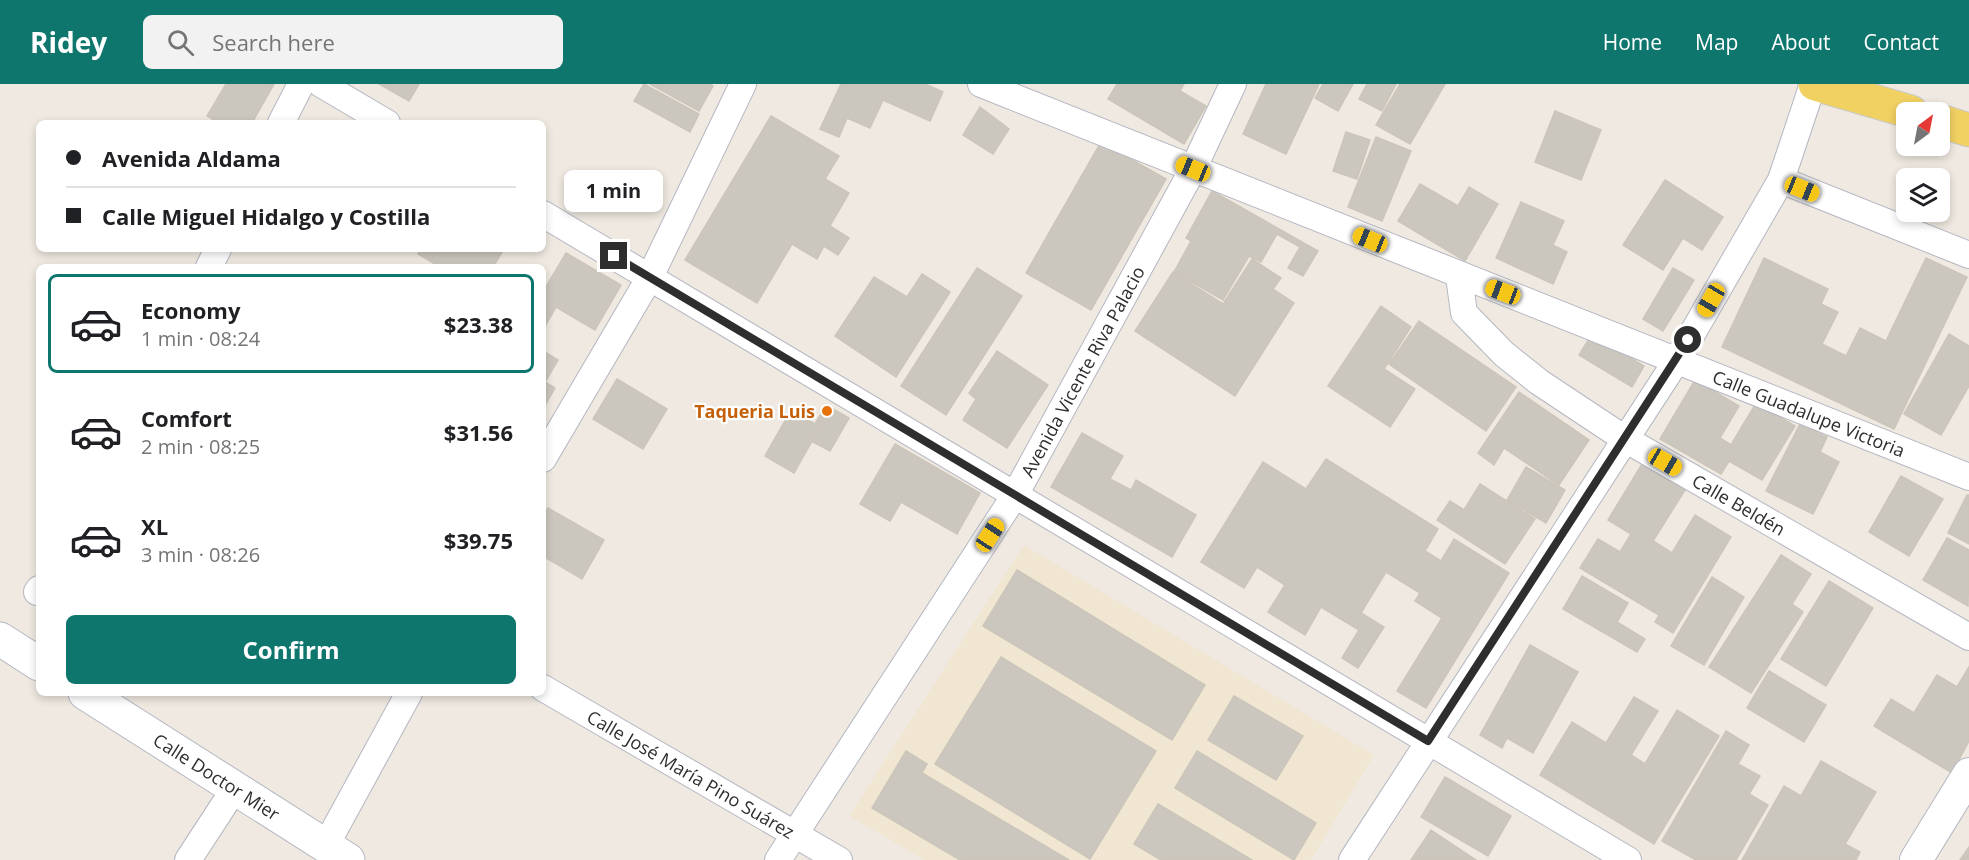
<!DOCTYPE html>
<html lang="en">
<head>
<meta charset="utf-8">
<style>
  body { margin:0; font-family:"Open Sans",sans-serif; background:#f2f2f2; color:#202124; height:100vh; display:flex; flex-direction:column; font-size:22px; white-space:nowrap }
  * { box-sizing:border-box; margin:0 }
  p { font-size:20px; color:#757577 }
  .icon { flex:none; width:33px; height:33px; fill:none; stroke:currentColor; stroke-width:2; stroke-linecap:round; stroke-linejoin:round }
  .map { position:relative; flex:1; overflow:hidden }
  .sheet { position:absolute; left:36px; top:180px; width:510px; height:432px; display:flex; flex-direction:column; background:#fff; border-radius:9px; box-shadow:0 3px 9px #0003 }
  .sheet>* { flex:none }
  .hud { position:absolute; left:36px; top:36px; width:510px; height:132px; border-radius:9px; box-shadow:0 3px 9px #0003; display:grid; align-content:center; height:132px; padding:0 30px; background:#fff }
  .needle { width:39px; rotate:32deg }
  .controls { position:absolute; left:1896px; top:18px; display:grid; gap:12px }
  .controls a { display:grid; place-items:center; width:54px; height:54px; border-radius:9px; background:#fff; box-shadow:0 3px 9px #0003; font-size:30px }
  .end { position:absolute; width:27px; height:27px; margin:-14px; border:8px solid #2e2e2e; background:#fff; box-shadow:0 0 0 3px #fff }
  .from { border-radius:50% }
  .bubble { position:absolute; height:42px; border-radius:9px; background:#fff; box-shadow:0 3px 9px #0003; font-size:20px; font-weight:700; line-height:42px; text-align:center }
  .car { position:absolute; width:18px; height:36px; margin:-18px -9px; border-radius:8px; box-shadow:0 0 4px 2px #0007; background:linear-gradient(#f5c518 24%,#345 0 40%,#f5c518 0 76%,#345 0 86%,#f5c518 0) }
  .hud b { display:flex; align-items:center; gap:21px; height:57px; font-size:22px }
  .hud b+b { border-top:2px solid #e0e0e0 }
  .hud i { width:15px; height:15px; background:#202124 }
  ul { padding:10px 0 0; list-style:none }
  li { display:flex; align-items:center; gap:18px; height:99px; margin:0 12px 9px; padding:0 18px; border:3px solid transparent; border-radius:9px }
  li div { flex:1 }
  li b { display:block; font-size:22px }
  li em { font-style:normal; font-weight:700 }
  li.active { border-color:#0f766e }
  li>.icon { width:54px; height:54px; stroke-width:1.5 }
  .cta { display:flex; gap:12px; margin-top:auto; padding:12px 30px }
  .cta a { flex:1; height:69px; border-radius:9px; background:#0f766e; color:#fff; font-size:24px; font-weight:700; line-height:69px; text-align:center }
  header { display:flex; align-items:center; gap:36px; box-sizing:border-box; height:84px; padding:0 30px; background:#0f766e; color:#fff }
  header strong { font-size:28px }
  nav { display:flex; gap:33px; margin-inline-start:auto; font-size:21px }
  .search { width:420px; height:54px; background:#f2f2f2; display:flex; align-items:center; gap:15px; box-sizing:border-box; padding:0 21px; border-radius:9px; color:#757577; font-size:22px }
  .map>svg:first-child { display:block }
  .education { fill:#f0e6d1 }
  .building { fill:#cbc7bf; stroke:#cbc5ba; stroke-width:1.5 }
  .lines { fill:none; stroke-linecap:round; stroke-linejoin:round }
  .minor-casing { stroke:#b4b7c1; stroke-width:28 }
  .tertiary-casing { stroke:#b4b7c1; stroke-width:34 }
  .secondary-casing { stroke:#b4b7c1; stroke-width:35 }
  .primary-casing { stroke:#c9c9c9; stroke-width:35 }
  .minor { stroke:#fff; stroke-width:26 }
  .tertiary { stroke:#fff; stroke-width:32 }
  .secondary { stroke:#fff; stroke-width:33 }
  .primary { stroke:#f2d163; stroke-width:33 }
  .route { stroke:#2e2e2e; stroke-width:8 }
  .food-dot { fill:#e8710a; stroke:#fff; stroke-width:2 }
  .labels { text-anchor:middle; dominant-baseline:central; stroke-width:4.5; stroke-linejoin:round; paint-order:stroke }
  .street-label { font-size:18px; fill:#2e2e2e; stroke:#fff }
  .food-label { font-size:18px; font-weight:bold; fill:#c56008; stroke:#fff; text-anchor:end }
</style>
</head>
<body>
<header>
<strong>Ridey</strong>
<div class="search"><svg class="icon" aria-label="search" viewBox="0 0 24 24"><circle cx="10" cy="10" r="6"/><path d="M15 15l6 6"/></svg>Search here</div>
<nav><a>Home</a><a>Map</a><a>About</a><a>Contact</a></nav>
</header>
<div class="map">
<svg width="1969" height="776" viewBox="0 0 1969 776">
  <rect width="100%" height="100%" fill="#efe9e1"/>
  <path class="education" d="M1024,461l350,210 -63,105h-386l-76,-44z"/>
  <g class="building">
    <path d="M226,0h48l-22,39h-33l-12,-7z"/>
    <path d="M379,0h40l-10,17z"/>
    <path d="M644,0l55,30 -9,18 -56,-31z"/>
    <path d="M650,0h60l3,2 -14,25z"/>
    <path d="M841,0h84l18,8 -13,29 -47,-21 -13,28 -23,-10 -8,19 -19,-8z"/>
    <path d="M1117,0h67l-4,7 26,15 -22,38 -76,-45z"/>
    <path d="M1266,0h53l-33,70 -43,-20z"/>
    <path d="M1323,0h30l-15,27 -23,-13z"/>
    <path d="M1367,0h29l-14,27 -23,-12z"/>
    <path d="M1400,0h45l-35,60 -34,-19z"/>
    <path d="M980,23l29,22 -16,25 -30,-19z"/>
    <path d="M1555,27l46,19 -20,50 -46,-18z"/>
    <path d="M771,32l68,40 -14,23 24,14 -19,33 19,12 -11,17 -14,-9 -7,13 -25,-15 -35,59 -72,-43z"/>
    <path d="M1346,48l24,8 -13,39 -24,-8z"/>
    <path d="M1376,53l35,14 -29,70 -34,-14z"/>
    <path d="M1101,58l65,37 -75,131 -65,-37z"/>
    <path d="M1665,96l58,37 -21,33 -19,-12 -20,32 -40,-25z"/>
    <path d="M1420,100l38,22 11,-19 29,17 -33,57 -67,-40z"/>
    <path d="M1212,107l106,60 -15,25 -15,-8 12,-21 -23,-13 -16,28 -12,-6 -26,44 -49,-28 17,-31 -5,-3z"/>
    <path d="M1521,118l43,19 -11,24 14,7 -14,32 -57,-26z"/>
    <path d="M420,165h84l-11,18h-53l-22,-13z"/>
    <path d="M566,169l55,32 -26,45 -39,-23 -13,23v-38z"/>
    <path d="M1764,174l64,31 -7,15 17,8 -16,32 24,12 14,-28 26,13 40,-83 41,19 -73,152 -172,-82z"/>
    <path d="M1252,175l29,19 -8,11 21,14 -59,93 -100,-65 38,-59 50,32z"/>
    <path d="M977,184l45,28 -76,119 -45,-29z"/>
    <path d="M1673,184l21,12 -31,51 -20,-12z"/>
    <path d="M922,190l28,18 -54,85 -61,-41 39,-59 33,20z"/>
    <path d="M1381,222l30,21 -27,42 31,20 -25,38 -62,-41z"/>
    <path d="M1419,237l97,66 -30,44 -97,-67z"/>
    <path d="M1592,250l52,32 -12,21 -53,-32z"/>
    <path d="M1949,250l20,12v40l-28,49 -37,-21z"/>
    <path d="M543,267l15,9 -13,22 10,6 -12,21z"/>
    <path d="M997,267l51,34 -41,63 -44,-28 13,-21 -7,-6z"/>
    <path d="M617,295l50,30 -24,40 -50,-30z"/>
    <path d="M1695,296l44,26 -19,32 11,7 25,-42 39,23 -33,54 -33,-19 -8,13 -61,-35z"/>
    <path d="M1519,308l70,48 -30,45 -55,-37 -10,17 -16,-12z"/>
    <path d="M826,321l23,13 -19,33 -19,-10 9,-14 -5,-3z"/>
    <path d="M791,326l29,17 -26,46 -29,-17z"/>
    <path d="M1800,340l27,13 -7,15 19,10 -26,52 -47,-23z"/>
    <path d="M1082,349l41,23 -13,23 21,11 5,-10 60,35 -24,42 -121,-70z"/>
    <path d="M895,360l85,49 -23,41 -56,-32 -11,19 -30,-17z"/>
    <path d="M1326,375l112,70 -13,22 16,10 13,-22 55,34 -83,135 -29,-17 45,-73 -27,-17 5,-8 -34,-21 -25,41 23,14 -26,41 -16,-10 17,-28 -38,-23 -16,28 -37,-23 17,-27 -28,-18 -13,21 -43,-26 62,-100 43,27z"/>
    <path d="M1642,380l43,26 -32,51 19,12 23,-38 36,22 -58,96 -18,-11 4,-7 -79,-47 18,-29 22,13 11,-18 -23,-14z"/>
    <path d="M1526,383l39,23 -19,33 -39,-23z"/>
    <path d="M1901,392l42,23 -34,57 -40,-24z"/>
    <path d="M1480,400l55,35 -30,45 -68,-44 13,-19 14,9z"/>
    <path d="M1967,411h2v49l-21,-11z"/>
    <path d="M548,424l56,32 -22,39 -39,-23v-40z"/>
    <path d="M1947,454l22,12 -1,56 -45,-26z"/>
    <path d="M1781,471l30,19 -19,30 11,8 -52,81 -42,-26z"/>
    <path d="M1017,486l188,115 -33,55 -189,-114z"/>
    <path d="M1582,492l46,27 -11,19 28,17 -8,13 -74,-43z"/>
    <path d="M1712,493l32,20 -40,68 -33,-19z"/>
    <path d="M1829,497l44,27 -47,78 -45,-27z"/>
    <path d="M1530,561l48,27 -45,81 -26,-15 -5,10 -22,-13z"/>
    <path d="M1001,573l155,94 -66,108 -155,-95z"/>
    <path d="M1969,583v74l-17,32 -78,-47 17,-27 23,14 23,-38 20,12z"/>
    <path d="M1769,587l57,34 -22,37 -57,-34z"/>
    <path d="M1234,612l69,40 -27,44 -68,-40z"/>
    <path d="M1634,613l24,14 -27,44 14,9 32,-54 42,26 -65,108 -114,-69 32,-53 34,21z"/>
    <path d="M1726,647l23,14 -11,19 22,12 -11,18 19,11 -32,55h-40l-34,-19z"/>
    <path d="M906,667l21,13 -5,9 147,87h-109l-88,-52z"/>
    <path d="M1197,667l119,72 -22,37 -119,-72z"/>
    <path d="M1821,677l55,31 -31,52 15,8 -4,8h-114l42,-74 17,10z"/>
    <path d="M1445,693l66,39 -23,40 -67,-39z"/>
    <path d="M1158,720l94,56h-91l-27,-16z"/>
    <path d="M1431,746l45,30h-65z"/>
    <path d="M1969,763v13h-9z"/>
  </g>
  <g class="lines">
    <g class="minor-casing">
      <g id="minor">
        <path d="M321,0l66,39"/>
        <path id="s1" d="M981,0l988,393"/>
        <path d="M281,39l20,-39"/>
        <path d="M1781,96l188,75"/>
        <path d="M543,130l1085,646"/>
        <path d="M209,183l9,-18"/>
        <path id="s2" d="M1459,192l5,37 40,41 35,28 86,57 344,198"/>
        <path d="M543,375l107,-182 93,-193"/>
        <path d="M37,508l2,-3"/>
        <path id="s3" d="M543,604l296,172"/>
        <path d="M326,761l83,-152"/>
        <path d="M188,776l47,-72"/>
        <path id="s4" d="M778,776l237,-365 178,-326 40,-85"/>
        <path d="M1352,776l325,-500 104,-180 32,-96"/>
      </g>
    </g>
    <g class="tertiary-casing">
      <path id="tertiary" d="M1916,776l53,-86"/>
    </g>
    <g class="secondary-casing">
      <g id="secondary">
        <path d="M0,555l39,25"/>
        <path id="s5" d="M85,609l263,167"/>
      </g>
    </g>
    <g class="primary-casing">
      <g id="primary">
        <path d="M1815,0l96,28"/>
        <path d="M1940,37l29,9"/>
      </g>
    </g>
    <use href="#minor" class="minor"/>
    <use href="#tertiary" class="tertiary"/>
    <use href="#secondary" class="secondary"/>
    <use href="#primary" class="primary"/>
  </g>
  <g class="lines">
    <path class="route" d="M614,172l814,485 260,-401"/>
  </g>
  <circle class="food-dot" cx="827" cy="327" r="6"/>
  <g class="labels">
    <g class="street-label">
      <text stroke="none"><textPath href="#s4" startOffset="576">Avenida Vicente Riva Palacio</textPath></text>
      <text stroke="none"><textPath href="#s1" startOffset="891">Calle Guadalupe Victoria</textPath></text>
      <text stroke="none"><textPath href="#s2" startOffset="374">Calle Beldén</textPath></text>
      <text stroke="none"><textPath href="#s3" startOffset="171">Calle José María Pino Suárez</textPath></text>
      <text stroke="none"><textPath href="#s5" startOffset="156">Calle Doctor Mier</textPath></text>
    </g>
    <g class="food-label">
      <text x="815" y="327">Taqueria Luis</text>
    </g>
  </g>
</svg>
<div class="controls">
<a><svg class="needle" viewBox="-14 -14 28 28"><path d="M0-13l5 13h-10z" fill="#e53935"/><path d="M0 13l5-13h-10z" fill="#757577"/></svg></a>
<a><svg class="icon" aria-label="layers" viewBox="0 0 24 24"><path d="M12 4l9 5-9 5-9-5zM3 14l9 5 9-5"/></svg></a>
</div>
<i class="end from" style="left:1688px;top:256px"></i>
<i class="end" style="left:614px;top:172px"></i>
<div class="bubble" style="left:564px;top:86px;width:99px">1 min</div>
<i class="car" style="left:1193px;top:85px;rotate:292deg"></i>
<i class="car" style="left:1802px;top:105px;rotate:112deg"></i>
<i class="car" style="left:1370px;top:156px;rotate:292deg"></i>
<i class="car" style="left:1503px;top:208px;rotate:291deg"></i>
<i class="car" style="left:1711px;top:216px;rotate:210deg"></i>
<i class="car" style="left:1665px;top:378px;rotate:120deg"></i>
<i class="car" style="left:990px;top:451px;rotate:33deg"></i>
<div class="hud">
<b><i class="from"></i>Avenida Aldama</b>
<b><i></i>Calle Miguel Hidalgo y Costilla</b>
</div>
<section class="sheet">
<ul>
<li class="active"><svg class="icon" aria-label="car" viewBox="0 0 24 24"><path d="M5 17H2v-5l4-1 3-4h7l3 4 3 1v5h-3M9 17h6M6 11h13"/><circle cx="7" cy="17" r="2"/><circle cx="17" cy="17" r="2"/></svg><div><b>Economy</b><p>1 min · 08:24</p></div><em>$23.38</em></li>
<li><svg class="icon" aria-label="car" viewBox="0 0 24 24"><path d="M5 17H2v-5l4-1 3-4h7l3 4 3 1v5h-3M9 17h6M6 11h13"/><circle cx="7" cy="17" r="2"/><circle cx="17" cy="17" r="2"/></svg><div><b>Comfort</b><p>2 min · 08:25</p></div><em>$31.56</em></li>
<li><svg class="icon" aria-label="car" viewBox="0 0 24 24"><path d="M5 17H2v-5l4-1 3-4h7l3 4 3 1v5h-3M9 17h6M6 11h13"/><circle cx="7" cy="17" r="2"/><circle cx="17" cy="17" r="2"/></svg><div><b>XL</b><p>3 min · 08:26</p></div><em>$39.75</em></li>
</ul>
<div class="cta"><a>Confirm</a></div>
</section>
</div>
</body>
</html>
